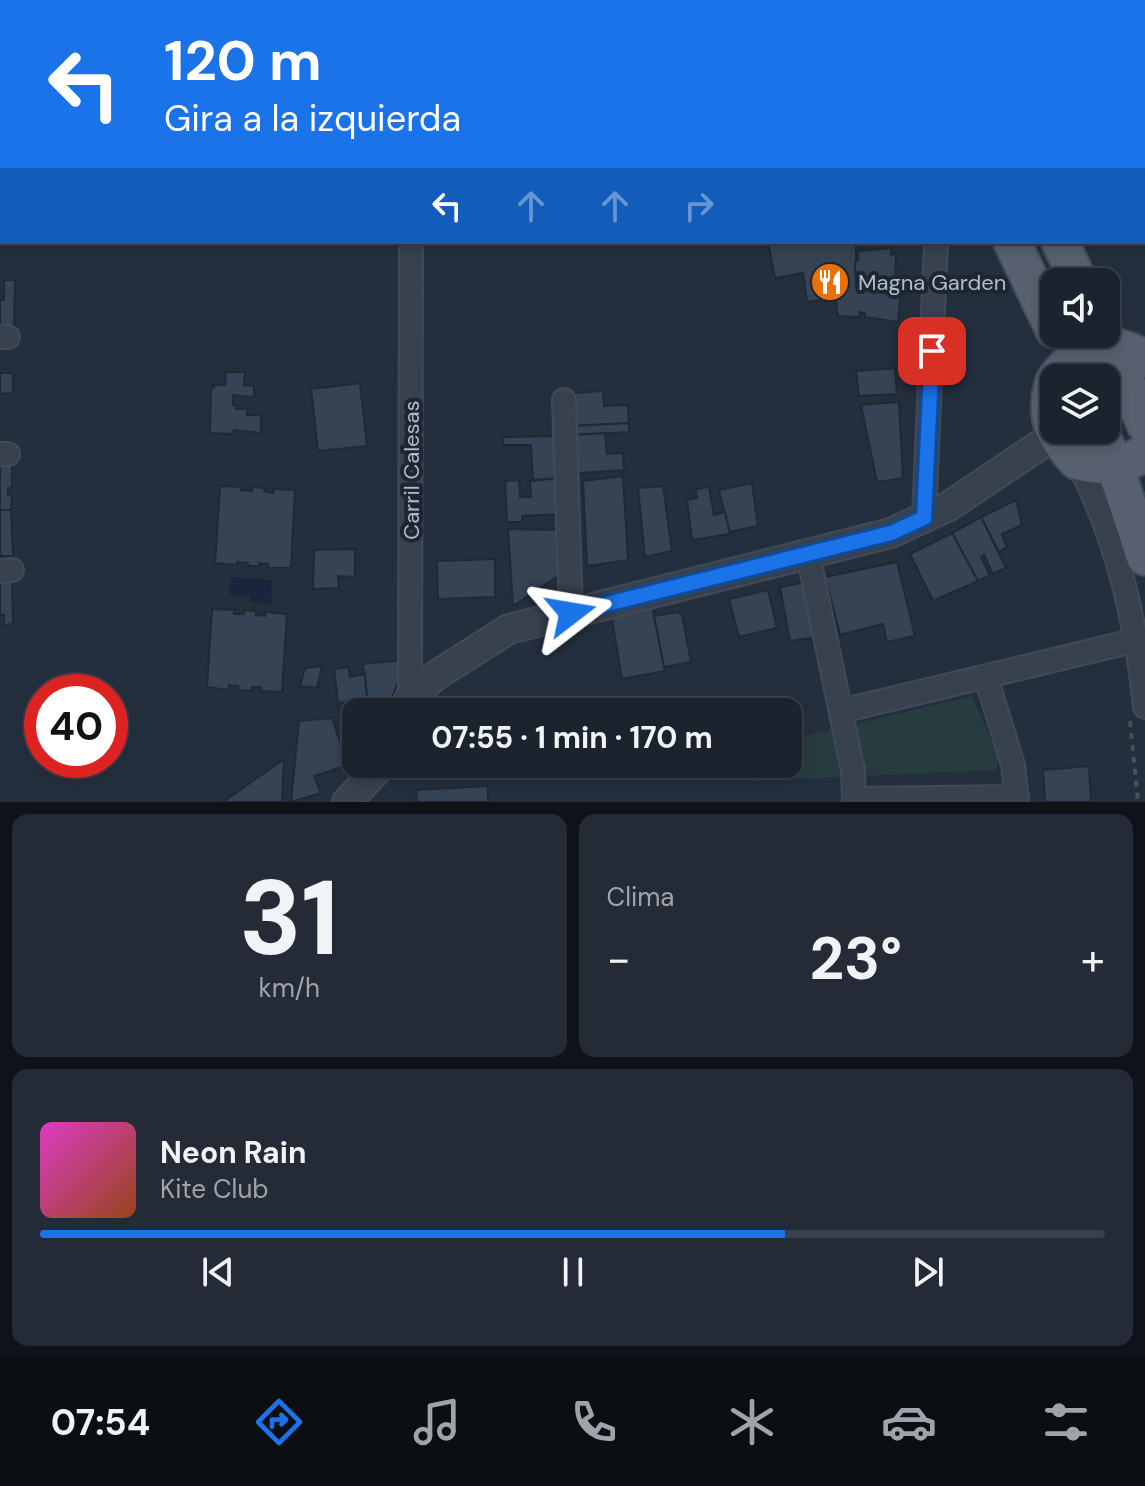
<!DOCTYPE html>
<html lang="es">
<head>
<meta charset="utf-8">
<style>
  body { margin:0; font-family:"DM Sans",sans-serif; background:#242b36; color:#f1f3f6; height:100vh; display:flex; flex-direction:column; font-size:30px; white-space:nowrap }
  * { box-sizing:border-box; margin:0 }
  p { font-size:26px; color:#a0a4aa }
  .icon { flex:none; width:44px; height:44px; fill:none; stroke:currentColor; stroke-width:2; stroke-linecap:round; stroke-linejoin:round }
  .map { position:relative; height:802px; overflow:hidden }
  .drawer { display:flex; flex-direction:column; gap:12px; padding:12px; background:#0f1319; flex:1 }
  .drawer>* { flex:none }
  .guide { position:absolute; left:0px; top:0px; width:1146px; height:244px; box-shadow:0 4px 12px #0003,0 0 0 2px #39404a; background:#1a73e8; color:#fff; overflow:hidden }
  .buttons { position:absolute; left:1040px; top:268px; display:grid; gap:16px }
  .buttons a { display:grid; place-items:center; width:80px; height:80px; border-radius:16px; background:#1b232e; box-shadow:0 4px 12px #0003,0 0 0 2px #39404a; font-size:40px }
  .speed { position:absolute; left:24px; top:674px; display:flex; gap:16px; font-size:40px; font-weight:700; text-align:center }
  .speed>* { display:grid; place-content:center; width:104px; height:104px; border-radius:50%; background:#1b232e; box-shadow:0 4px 12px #0003,0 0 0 2px #39404a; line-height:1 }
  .speed .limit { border:12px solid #d22; background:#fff; color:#111 }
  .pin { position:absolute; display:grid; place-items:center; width:68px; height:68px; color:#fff; margin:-34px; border-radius:16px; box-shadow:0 4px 12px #0006 }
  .me { position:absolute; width:88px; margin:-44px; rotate:76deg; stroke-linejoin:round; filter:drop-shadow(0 0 6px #0008) }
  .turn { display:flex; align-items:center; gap:28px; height:168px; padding:0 32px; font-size:36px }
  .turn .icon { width:104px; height:104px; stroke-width:2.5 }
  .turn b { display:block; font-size:56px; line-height:68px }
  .lanes { display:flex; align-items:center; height:76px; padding:0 32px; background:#0003; justify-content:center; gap:40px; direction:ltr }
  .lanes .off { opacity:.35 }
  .big { font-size:60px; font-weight:700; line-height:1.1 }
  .drawer .card { flex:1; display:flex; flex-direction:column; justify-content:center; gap:12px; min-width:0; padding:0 28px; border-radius:16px; background:#242b36 }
  .drawer .dial { align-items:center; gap:0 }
  .dial b { font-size:104px; line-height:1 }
  .song { display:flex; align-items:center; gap:24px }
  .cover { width:96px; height:96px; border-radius:12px; background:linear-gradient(135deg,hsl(310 70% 55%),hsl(20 70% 35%)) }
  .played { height:8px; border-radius:4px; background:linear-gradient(90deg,#1a73e8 70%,#39404a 70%) }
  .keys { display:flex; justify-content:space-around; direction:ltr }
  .heat { display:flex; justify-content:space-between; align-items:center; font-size:44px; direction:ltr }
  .drawer .tiles { flex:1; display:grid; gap:12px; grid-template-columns:1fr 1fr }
  .card:last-child { grid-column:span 2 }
  .trip { position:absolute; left:342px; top:698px; width:460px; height:80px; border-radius:16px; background:#1b232e; box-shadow:0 4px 12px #0003,0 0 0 2px #39404a; font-weight:700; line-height:80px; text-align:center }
  .dock { display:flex; height:128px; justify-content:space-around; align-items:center; background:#0b0e12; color:#a0a4aa }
  .dock .icon { width:56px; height:56px }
  .dock .current { color:#1a73e8 }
  .dock b { font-size:36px; color:#f1f3f6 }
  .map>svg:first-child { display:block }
  .green { fill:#263c3f }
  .water { fill:#17263c }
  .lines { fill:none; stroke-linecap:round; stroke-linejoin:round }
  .stream { stroke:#17263c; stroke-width:6 }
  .building { fill:#364354; stroke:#1f2835; stroke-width:2 }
  .minor-casing { stroke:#414a57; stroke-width:26 }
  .tertiary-casing { stroke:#414a57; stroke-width:32 }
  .secondary-casing { stroke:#414a57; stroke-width:36 }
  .primary-casing { stroke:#414a57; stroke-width:40 }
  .path { stroke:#3f5557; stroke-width:4; stroke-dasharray:6 6; stroke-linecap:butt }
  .minor { stroke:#38414e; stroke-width:22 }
  .tertiary { stroke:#38414e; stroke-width:28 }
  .secondary { stroke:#465061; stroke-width:32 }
  .primary { stroke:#56606e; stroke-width:36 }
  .route-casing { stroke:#114b97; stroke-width:20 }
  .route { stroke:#1a73e8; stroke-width:14 }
  .labels { text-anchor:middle; stroke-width:8; stroke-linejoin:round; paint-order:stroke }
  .poi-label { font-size:22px; fill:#b4bcc9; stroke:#1d2633; text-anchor:start }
  .street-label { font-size:22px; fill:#b4bcc9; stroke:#1d2633 }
</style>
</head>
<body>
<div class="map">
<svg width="1145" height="802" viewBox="0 0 1145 802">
  <rect width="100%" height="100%" fill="#242f3e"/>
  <path class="green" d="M972,696L997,754V770L751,781L748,764H788V740Z"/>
  <path class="water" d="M231,577L272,580L271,604L250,602V596L230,595Z"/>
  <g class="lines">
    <path class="stream" d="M0,46L2,45"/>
  </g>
  <g class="building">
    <path d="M768,242H856V287H881L882,291H901L898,322L865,317V313L860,312V317L838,316L835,298L807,302L803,273L775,278Z"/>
    <path d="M891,248V255L896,254L895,291H882L881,287H856L855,262L858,260V251Z"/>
    <path d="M4,280H15L14,327H0V300H4Z"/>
    <path d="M895,368L897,394L859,396L856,371Z"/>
    <path d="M226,372H245L244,385L254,386V397L233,395V405H236V409H247V415H261V433L234,430L233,434L210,433L211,387L214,388L213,385H225Z"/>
    <path d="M0,373H13V393L0,394Z"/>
    <path d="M360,383L367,446L318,451L311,389Z"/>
    <path d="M603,391L604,406L628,405L629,423L575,426L572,393Z"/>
    <path d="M899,402L903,478L877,482L861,405Z"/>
    <path d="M629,423V432L575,435V426Z"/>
    <path d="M605,433L607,454L623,453L624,470L578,473L575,435Z"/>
    <path d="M557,436L558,478L533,480L531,445H503V437Z"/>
    <path d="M0,462H12V487L8,488V495L12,496L11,510H0Z"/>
    <path d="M623,476L628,560L587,566L583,481Z"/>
    <path d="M561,478L564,514L522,516V522H507L505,481L519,480L520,497H531L530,481Z"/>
    <path d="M752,483L758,526L729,532L719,490Z"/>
    <path d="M220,486L242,487L241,490L252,491V487L265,488L264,491L273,493L274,489L295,490L291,568H268V564L259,563V566H247L248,563L237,562V565L215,563Z"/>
    <path d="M663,486L672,551L645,557L638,488Z"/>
    <path d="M709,487L714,515L725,512L730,534L692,540L687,500L697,498L696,489Z"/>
    <path d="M1016,500L1022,525L1002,534L1007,547L999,552L981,517Z"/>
    <path d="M0,510H11L13,556H0Z"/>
    <path d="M981,517L1006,568L993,574L984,555L981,557L990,575L978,581L952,533Z"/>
    <path d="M508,529L558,530V576L513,606Z"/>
    <path d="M952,533L978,581L933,601L910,554Z"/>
    <path d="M355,549V577L338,576L339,588L313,589L314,550Z"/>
    <path d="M495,559V597L438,599L437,561Z"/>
    <path d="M897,562L915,636L887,642L883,624L840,635L825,577Z"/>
    <path d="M12,579L13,624L4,625V615H0V583L2,580Z"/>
    <path d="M806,582L818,637L790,641L780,587Z"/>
    <path d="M768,590L777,628L739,637L729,599Z"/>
    <path d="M652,604L665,671L622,679L611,614Z"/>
    <path d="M212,609L234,610V614H244V610L256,611V615L265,616V612L287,614L282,692L261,691V687H252V691L239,690L238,686L229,685L228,690L207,687Z"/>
    <path d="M677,612L682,615L691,662L664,667L654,616Z"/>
    <path d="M402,660V671L392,698L367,699L363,664Z"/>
    <path d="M322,666L317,688L300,686L305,668Z"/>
    <path d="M348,667L350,677L365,674L367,699L338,703L334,669Z"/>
    <path d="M451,703V712H430L438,705Z"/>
    <path d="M332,718L348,765L314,776L321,793L291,802L299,721Z"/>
    <path d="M356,720V761L351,763L346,749L349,748L345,735L355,733L353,721Z"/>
    <path d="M284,759L282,802H223Z"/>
    <path d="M1089,766L1091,802H1045L1043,770Z"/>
    <path d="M488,786V802H417L416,790Z"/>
  </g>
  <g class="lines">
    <defs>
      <g id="minor">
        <path d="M410,2V0"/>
        <path d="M0,337H8"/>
        <path d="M564,400L571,613"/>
        <path d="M0,454H8"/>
        <path d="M1077,461C1117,538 1136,620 1145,707"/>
        <path d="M924,518L936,242"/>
        <path d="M808,554L853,771L854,802"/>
        <path d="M0,571L12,570"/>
        <path d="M986,677L1013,765L1017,802"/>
        <path d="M410,698L411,242"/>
        <path d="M841,711L1137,640"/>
        <path d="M854,799L1017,797"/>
      </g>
      <g id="tertiary">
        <path d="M404,712L410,698L435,676L509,629L891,533L949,506L1055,435"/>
        <path d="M347,802L376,771L380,764"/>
      </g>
      <g id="secondary">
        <path d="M748,2L751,0"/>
        <path d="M0,169H2"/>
        <path d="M0,199L2,198"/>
      </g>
      <g id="primary">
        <path d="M816,0L817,2"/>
        <path d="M896,0L897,2"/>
        <path d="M964,2L966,0"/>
        <path d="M1012,242L1054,330"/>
        <path d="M1060,242L1079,282"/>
        <path d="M1104,334L1145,424"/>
        <path d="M1056,378C1080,346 1110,337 1145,359"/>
        <path d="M1054,381C1043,417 1053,435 1077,461C1102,467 1124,468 1145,452"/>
        <path d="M1099,430L1115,466L1145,557"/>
      </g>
    </defs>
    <use href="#minor" class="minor-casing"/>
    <use href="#tertiary" class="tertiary-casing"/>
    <use href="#secondary" class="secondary-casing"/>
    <use href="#primary" class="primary-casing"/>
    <g class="path">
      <path d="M701,2L707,0"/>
      <path d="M1130,721L1138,802"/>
    </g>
    <use href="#minor" class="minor"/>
    <use href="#tertiary" class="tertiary"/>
    <use href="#secondary" class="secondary"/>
    <use href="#primary" class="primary"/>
  </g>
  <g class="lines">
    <defs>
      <path id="route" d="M571,613L891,533L924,518L932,351"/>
    </defs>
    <use href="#route" class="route-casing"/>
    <use href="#route" class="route"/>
  </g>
  <defs>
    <symbol id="restaurant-disc" viewBox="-11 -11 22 22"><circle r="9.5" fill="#e8710a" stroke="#1d2633"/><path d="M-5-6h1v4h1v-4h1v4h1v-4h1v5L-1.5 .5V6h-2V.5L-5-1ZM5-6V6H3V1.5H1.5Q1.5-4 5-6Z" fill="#fff"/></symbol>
  </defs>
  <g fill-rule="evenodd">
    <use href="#restaurant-disc" x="808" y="260" width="44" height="44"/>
  </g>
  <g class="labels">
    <g class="poi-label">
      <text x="858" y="290">Magna Garden</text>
    </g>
    <g class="street-label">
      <text transform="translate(411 470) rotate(-90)" y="8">Carril Calesas</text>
    </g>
  </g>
</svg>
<div class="buttons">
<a><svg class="icon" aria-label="sound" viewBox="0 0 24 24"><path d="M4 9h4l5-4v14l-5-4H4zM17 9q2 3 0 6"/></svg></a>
<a><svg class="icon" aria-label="layers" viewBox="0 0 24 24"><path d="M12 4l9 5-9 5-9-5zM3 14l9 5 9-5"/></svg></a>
</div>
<div class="speed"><div class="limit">40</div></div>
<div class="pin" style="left:932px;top:351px;background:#d93025"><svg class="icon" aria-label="arrive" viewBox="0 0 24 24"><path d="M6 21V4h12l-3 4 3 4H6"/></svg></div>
<svg class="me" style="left:571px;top:613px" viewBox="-20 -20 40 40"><path d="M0-17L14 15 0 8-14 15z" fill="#1a73e8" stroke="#fff" stroke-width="4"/></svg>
<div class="trip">07:55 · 1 min · 170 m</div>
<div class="guide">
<div class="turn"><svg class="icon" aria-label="left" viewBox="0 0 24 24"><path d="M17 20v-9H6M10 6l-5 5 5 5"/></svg><div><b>120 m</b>Gira a la izquierda</div></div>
<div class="lanes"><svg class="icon" aria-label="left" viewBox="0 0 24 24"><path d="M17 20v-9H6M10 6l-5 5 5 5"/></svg><svg class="icon off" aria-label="ahead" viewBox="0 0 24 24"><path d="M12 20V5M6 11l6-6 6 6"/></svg><svg class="icon off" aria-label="ahead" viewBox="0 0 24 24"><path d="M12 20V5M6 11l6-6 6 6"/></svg><svg class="icon off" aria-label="right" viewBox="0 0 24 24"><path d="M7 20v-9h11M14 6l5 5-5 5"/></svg></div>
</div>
</div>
<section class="drawer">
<div class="tiles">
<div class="card dial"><b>31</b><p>km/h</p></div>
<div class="card"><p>Clima</p>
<div class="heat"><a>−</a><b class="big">23°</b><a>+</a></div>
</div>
<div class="card">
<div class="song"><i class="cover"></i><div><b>Neon Rain</b><p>Kite Club</p></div></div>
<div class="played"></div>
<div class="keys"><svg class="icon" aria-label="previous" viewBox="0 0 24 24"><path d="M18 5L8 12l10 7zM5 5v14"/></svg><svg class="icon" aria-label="pause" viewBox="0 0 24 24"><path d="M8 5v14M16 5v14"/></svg><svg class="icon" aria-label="next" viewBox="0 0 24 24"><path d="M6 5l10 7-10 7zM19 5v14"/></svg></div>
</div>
</div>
</section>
<nav class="dock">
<b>07:54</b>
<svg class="icon current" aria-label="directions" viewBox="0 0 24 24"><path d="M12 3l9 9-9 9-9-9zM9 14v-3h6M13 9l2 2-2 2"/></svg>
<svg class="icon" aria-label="music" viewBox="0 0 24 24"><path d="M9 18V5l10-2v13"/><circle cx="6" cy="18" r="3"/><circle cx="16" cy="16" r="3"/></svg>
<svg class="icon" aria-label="phone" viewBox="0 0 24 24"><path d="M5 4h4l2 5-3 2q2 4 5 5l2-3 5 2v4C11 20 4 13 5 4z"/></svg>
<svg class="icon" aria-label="climate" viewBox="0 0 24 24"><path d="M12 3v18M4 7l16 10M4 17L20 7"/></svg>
<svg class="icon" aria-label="car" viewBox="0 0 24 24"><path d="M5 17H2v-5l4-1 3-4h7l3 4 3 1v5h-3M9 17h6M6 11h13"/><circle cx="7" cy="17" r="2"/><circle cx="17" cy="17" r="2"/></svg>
<svg class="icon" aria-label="filters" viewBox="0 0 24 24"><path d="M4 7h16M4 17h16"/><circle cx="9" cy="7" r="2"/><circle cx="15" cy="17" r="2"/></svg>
</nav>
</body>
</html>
